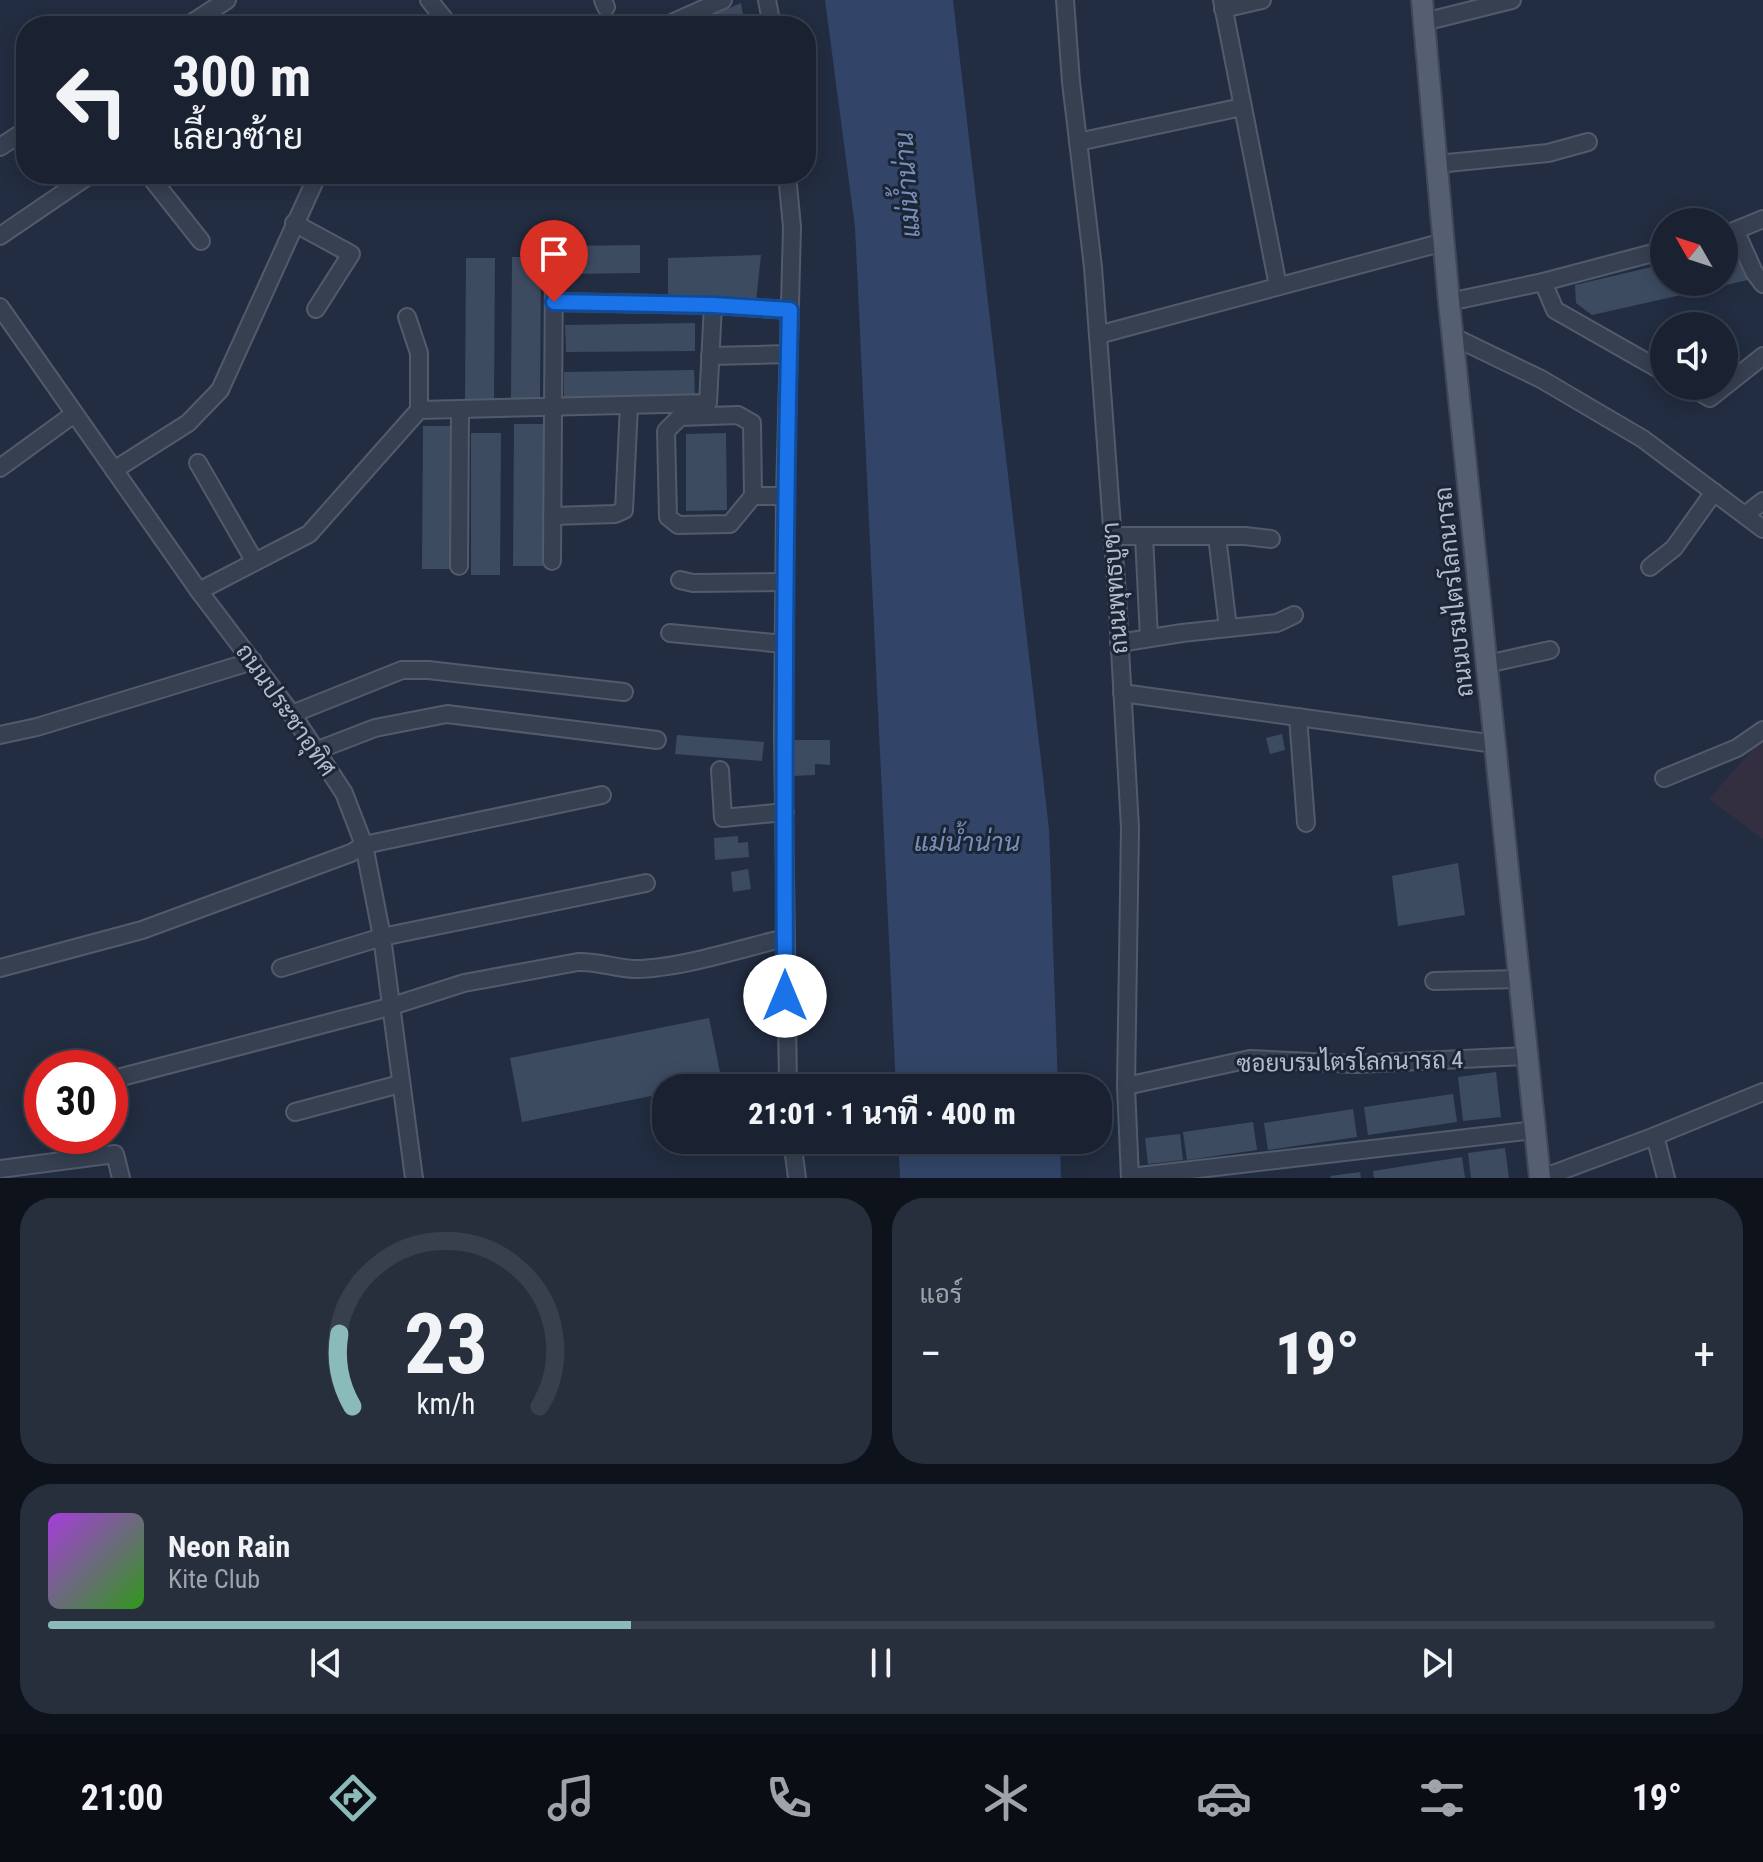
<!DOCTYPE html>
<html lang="th">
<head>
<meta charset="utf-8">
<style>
  body { margin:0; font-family:"Roboto Condensed",Sarabun,sans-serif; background:#272f3d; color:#f1f3f6; height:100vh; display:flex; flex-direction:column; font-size:30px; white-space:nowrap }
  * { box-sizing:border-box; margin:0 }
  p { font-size:26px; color:#9fa4ab }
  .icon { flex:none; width:44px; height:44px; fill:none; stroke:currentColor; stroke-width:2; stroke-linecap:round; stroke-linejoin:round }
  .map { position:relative; height:1178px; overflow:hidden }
  .drawer { display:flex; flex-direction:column; gap:20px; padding:20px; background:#0e131b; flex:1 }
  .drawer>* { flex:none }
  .banner { position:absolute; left:16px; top:16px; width:800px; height:168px; border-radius:32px; box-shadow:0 4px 20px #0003,0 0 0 2px #383f4d; background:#1a2231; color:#f1f3f6; overflow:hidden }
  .needle { width:52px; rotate:309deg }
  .controls { position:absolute; left:1650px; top:208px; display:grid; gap:16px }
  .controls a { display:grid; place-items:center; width:88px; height:88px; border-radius:50%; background:#1a2231; box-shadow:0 4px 20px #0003,0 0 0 2px #383f4d; font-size:40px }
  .speed { position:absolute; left:24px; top:1050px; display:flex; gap:16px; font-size:40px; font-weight:700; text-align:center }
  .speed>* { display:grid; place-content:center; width:104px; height:104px; border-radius:50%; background:#1a2231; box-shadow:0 4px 20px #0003,0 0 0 2px #383f4d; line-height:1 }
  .speed .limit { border:12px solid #d22; background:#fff; color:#111 }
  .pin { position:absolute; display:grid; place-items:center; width:68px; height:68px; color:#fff; margin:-82px -34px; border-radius:50% 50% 50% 0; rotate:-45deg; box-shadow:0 0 8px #0007 }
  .pin .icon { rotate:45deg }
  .me { position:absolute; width:88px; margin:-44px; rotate:0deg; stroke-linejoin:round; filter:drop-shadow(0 0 6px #0008) }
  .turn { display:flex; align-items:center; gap:28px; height:168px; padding:0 24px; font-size:36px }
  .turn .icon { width:104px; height:104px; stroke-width:2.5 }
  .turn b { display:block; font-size:56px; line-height:68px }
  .big { font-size:60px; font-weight:800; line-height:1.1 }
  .drawer .tile { flex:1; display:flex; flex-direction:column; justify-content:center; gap:12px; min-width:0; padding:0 28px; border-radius:32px; background:#272f3d }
  .drawer .dial { align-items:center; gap:0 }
  .dial svg { height:208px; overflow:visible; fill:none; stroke:#383f4d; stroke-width:7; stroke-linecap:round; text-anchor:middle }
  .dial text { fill:#f1f3f6; stroke:none }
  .song { display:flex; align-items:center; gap:24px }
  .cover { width:96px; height:96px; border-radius:12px; background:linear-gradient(135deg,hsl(280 70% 55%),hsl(110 70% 35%)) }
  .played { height:8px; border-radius:4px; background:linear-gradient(90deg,#8bbbb9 35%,#383f4d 35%) }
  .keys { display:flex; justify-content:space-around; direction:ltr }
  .heat { display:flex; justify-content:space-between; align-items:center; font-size:44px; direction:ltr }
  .drawer .tiles { flex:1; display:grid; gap:20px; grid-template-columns:1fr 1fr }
  .tile:last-child { grid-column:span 2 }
  .trip { position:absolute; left:652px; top:1074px; width:460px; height:80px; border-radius:32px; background:#1a2231; box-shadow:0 4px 20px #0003,0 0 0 2px #383f4d; font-weight:800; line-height:80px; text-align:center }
  .menu { display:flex; height:128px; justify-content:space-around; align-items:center; background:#0a0e14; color:#9fa4ab }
  .menu .icon { width:56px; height:56px }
  .menu .on { color:#8bbbb9 }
  .menu b { font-size:36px; color:#f1f3f6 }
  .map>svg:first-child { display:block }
  .medical { fill:#332f41 }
  .water { fill:#324568 }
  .building { fill:#3d4b61 }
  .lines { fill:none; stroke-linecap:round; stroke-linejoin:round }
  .minor-casing { stroke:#515b6c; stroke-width:20 }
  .major-casing { stroke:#40495a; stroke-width:24 }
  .minor { stroke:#364051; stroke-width:16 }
  .major { stroke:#545f71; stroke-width:20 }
  .route-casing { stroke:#114b97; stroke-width:20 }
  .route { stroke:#1a73e8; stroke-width:14 }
  .labels { text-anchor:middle; stroke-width:6; stroke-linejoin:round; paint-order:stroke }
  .street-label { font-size:24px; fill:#b3bbcc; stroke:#1b2536 }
  .water-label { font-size:26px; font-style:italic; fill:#778eb6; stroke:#1b2536 }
</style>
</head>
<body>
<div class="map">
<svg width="1763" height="1178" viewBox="0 0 1763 1178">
  <rect width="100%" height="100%" fill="#222d41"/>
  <path class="medical" d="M1763,737V839L1709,799Z"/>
  <g class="water">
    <path d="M825,0H953L1049,829L1058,1088H896L855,227Z"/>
    <path d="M898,1140H1060L1061,1178H900Z"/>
  </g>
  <g class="building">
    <path d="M741,3L745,26H687Z"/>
    <path d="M640,245V273L567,274V246Z"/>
    <path d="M1740,245L1748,280L1592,315L1576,303L1575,285L1664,264V282H1724V249Z"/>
    <path d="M761,255L756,301L668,297V258Z"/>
    <path d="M512,257H541L540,399H511Z"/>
    <path d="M466,258H495L494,400L465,399Z"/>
    <path d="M695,323V351L566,352L565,325Z"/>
    <path d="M694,370L695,397L564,399V372Z"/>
    <path d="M514,424H544L543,566H513Z"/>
    <path d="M423,426H452L451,569H422Z"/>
    <path d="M471,433H501L500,575H471Z"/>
    <path d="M726,433L727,510L686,511V434Z"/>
    <path d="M1282,734L1285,750L1270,754L1266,738Z"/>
    <path d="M677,735L764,742L762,761L675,754Z"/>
    <path d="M792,740H830V765L815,764V775L792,776Z"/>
    <path d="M738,836V843L748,842L749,857L715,860L714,838Z"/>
    <path d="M1458,863L1465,915L1398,926L1392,876Z"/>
    <path d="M748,869L751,889L733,892L731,872Z"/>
    <path d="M709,1018L722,1082L693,1088H666V1093L522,1122L510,1058Z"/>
    <path d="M1496,1072L1501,1117L1463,1121L1458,1077Z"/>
    <path d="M1453,1094L1457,1122L1368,1135L1364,1107Z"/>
    <path d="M1353,1109L1357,1137L1268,1150L1264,1123Z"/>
    <path d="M1253,1122L1257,1150L1187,1160L1183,1132Z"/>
    <path d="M1180,1134L1183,1160L1148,1164L1145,1138Z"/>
    <path d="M1505,1148L1509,1178H1471L1468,1153Z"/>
    <path d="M1462,1157L1465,1178H1374L1373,1171Z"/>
    <path d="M1360,1172L1361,1178H1331L1330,1176Z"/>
  </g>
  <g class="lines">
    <defs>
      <g id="minor">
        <path d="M429,0L450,26"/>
        <path d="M603,0L606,7"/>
        <path d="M767,0L772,26"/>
        <path d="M1065,0L1071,82L1093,267L1117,595L1130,828L1126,1086L1130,1178"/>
        <path d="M1222,0L1278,286"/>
        <path d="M1223,9L1262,0"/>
        <path d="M1424,22L1512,0"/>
        <path d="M187,26L227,0"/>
        <path d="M665,26L723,0"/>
        <path d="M1078,142L1242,107"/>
        <path d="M0,147L26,130"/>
        <path d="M1437,164L1548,153L1588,142"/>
        <path d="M148,174L201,241"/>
        <path d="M787,174L792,227L785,496L783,735L788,1088"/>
        <path d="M294,223L351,254L316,309"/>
        <path d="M1736,232L1754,272L1763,284"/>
        <path d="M1724,235L1763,219"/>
        <path d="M0,236L91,174"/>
        <path d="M1543,282L1555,310L1664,372"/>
        <path d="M554,302L713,305L790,310"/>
        <path d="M1449,302L1543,282L1664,250"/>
        <path d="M0,307L199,591L292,714L344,793L364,845L382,937L414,1178"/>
        <path d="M1098,335L1444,242"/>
        <path d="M1454,337L1541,379L1643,439L1763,529"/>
        <path d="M710,356L789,354"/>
        <path d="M1689,386L1710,398L1763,356"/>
        <path d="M419,410L708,403L713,305"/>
        <path d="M198,463L255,562"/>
        <path d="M0,468L74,414"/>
        <path d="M114,470L188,423L220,390L318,174"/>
        <path d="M753,496L730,524L678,525L668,517L666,431L680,417L738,415L752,423L753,496H785"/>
        <path d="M1745,515L1763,501"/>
        <path d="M552,516L615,514L624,510L629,405"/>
        <path d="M1112,536H1245L1271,539"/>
        <path d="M1144,536L1149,638"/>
        <path d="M1217,536L1228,628"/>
        <path d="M552,561L554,268"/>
        <path d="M459,566L460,409"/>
        <path d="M1650,567L1674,548L1714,492"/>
        <path d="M680,580L693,583L785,582"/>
        <path d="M199,591L309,534L419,410V353L407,317"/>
        <path d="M670,633L784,644"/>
        <path d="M1119,643L1182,633L1277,623L1294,615"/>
        <path d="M1487,664L1550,650"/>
        <path d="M1122,693L1495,744"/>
        <path d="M292,714L402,670H428L624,692"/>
        <path d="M1298,717L1306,823"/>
        <path d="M0,735L37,727L253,661"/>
        <path d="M318,750L375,728L447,714L657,740"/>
        <path d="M720,770L723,818L785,812"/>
        <path d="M1664,778L1737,748L1763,730"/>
        <path d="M0,968L142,930L351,853L364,845L602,795"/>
        <path d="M281,968L382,937L646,883"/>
        <path d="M1434,981L1519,979"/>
        <path d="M110,1080L389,1007L464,983L578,962C597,961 614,968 633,969C675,970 743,948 785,938"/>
        <path d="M1126,1086L1250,1059L1356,1064L1527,1056"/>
        <path d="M40,1099L42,1098"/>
        <path d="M295,1112L400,1084"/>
        <path d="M1655,1136L1666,1178"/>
        <path d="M792,1140L797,1178"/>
        <path d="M0,1169L115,1154L121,1178"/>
        <path d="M1130,1177L1535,1130"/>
        <path d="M1542,1178L1655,1136L1763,1092"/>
      </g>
      <path id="major" d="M1422,0L1449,302L1540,1178"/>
    </defs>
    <use href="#minor" class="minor-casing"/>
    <use href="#major" class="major-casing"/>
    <use href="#minor" class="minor"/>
    <use href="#major" class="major"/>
  </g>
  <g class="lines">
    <defs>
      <path id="route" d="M554,302L713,305L790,310C784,539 784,767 785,996"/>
    </defs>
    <use href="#route" class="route-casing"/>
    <use href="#route" class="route"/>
  </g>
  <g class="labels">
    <g class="street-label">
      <text transform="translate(1115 588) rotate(-94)" y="8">ถนนพุทธบูชา</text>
      <text transform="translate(1454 592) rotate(-96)" y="8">ถนนบรมไตรโลกนารถ</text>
      <text transform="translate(286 710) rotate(55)" y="8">ถนนประชาอุทิศ</text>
      <text transform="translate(1350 1062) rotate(-1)" y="8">ซอยบรมไตรโลกนารถ 4</text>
    </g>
    <g class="water-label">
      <text transform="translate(907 185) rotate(-94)" y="9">แม่น้ำน่าน</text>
      <text x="967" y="851">แม่น้ำน่าน</text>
    </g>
  </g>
</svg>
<div class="controls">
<a><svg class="needle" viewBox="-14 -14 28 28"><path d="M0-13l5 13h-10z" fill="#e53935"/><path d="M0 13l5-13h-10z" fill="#9fa4ab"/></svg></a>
<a><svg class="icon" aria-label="sound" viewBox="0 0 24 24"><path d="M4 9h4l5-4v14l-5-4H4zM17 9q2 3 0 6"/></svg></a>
</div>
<div class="speed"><div class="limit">30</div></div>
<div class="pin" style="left:554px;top:302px;background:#d93025"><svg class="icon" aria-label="arrive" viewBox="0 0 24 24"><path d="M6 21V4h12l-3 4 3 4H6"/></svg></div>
<svg class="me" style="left:785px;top:996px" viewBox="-20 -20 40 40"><circle r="19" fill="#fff"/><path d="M0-13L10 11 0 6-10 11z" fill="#1a73e8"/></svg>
<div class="trip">21:01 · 1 นาที · 400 m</div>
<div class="banner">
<div class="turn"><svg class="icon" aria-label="left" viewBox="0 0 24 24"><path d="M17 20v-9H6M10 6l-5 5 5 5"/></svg><div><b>300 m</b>เลี้ยวซ้าย</div></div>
</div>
</div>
<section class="drawer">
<div class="tiles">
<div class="tile dial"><svg viewBox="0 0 100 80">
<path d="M14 69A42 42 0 1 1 86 69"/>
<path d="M14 69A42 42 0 0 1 9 41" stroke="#8bbbb9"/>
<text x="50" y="56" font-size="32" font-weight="700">23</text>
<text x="50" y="72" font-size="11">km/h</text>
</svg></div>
<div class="tile"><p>แอร์</p>
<div class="heat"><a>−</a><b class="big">19°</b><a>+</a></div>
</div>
<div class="tile">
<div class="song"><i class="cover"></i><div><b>Neon Rain</b><p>Kite Club</p></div></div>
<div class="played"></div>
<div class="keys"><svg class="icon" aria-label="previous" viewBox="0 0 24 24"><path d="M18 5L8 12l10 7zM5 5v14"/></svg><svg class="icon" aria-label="pause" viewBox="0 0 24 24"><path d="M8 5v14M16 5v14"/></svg><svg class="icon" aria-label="next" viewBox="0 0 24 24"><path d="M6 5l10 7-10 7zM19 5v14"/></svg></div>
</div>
</div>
</section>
<nav class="menu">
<b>21:00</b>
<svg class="icon on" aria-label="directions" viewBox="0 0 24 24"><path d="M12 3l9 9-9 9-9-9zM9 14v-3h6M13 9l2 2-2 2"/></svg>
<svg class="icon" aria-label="music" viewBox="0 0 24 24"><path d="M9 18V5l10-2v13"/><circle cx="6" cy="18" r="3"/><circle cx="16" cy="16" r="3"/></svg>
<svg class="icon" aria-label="phone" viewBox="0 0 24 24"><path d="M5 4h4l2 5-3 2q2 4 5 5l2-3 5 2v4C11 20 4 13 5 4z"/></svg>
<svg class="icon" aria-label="climate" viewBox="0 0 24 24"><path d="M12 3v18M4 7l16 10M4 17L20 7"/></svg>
<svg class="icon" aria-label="car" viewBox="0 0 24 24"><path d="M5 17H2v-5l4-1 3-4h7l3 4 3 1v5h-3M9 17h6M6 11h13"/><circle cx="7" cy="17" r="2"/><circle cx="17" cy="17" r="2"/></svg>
<svg class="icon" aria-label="filters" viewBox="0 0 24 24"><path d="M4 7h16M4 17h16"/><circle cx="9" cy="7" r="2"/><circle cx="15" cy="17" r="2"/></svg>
<b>19°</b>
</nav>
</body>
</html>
